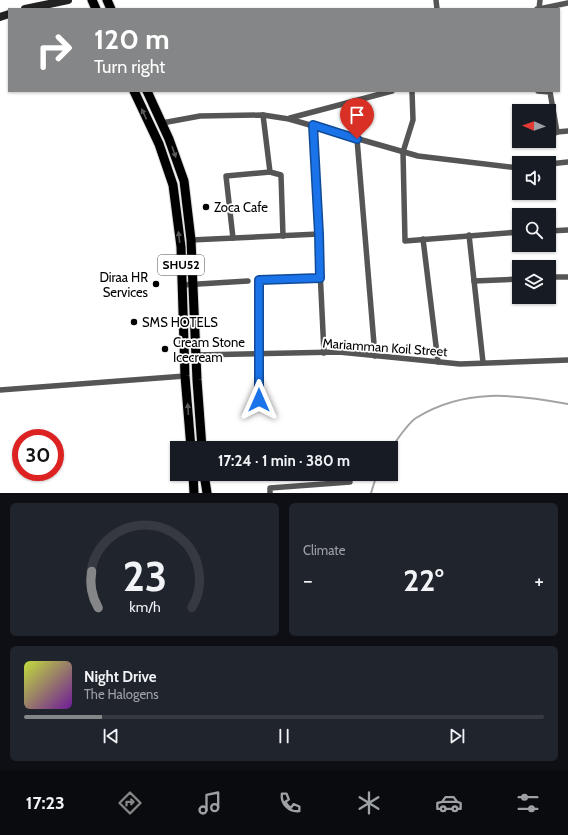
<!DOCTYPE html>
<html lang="en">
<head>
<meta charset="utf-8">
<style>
  body { margin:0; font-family:Cabin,sans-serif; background:#20242c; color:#f1f3f6; height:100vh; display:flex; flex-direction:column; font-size:15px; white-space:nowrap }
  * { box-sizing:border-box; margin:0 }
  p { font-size:13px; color:#9ea1a6 }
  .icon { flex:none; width:22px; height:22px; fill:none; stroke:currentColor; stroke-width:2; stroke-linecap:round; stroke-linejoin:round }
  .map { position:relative; height:493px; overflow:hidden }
  .panel { display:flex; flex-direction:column; gap:10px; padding:10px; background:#0d0f14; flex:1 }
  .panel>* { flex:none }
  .top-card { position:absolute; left:8px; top:8px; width:552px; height:84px; border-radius:0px; box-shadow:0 1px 3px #0004; background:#858687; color:#fff; overflow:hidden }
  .needle { width:26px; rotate:272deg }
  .controls { position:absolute; left:512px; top:104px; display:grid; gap:8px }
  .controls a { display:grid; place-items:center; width:44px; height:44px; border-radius:0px; background:#171b24; box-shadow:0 1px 3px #0004; font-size:20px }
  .speed { position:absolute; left:12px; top:429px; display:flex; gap:8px; font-size:20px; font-weight:700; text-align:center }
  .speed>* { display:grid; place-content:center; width:52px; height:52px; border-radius:50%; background:#171b24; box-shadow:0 1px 3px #0004; line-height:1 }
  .speed .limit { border:6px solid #d22; background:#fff; color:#111 }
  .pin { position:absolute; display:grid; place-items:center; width:34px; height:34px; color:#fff; margin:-41px -17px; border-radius:50% 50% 50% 0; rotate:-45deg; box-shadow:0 0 4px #0007 }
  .pin .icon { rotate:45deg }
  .me { position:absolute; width:44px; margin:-22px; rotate:0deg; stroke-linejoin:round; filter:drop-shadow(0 0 3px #0008) }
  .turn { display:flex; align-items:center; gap:14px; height:84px; padding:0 20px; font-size:18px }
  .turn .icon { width:52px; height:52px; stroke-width:2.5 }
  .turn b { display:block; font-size:28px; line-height:34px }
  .big { font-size:30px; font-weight:800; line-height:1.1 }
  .panel .card { flex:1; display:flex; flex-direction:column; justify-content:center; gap:6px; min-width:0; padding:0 14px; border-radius:6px; background:#20242c }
  .panel .dial { align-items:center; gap:0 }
  .dial svg { height:104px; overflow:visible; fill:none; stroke:#363941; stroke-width:7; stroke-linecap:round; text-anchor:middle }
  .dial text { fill:#f1f3f6; stroke:none }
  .song { display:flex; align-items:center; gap:12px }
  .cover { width:48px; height:48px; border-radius:6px; background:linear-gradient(135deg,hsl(70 70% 55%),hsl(280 70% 35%)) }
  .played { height:4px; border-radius:2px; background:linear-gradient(90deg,#858687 15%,#363941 15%) }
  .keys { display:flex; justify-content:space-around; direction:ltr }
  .heat { display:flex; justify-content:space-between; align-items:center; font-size:22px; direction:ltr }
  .panel .tiles { flex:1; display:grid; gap:10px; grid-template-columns:1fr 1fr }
  .card:last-child { grid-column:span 2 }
  .trip { position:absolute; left:170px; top:441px; width:228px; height:40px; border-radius:0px; background:#171b24; box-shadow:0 1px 3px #0004; font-weight:800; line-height:40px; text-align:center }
  .tabs { display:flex; height:64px; justify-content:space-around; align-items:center; background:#090b0e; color:#9ea1a6 }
  .tabs .icon { width:28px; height:28px }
  .tabs .selected { color:#858687 }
  .tabs b { font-size:18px; color:#f1f3f6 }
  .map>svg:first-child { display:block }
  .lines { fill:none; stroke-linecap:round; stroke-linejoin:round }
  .stream { stroke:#a3a3a3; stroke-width:2 }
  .primary-casing { stroke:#dbdbdb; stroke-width:11 }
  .street { stroke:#555; stroke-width:5.5 }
  .secondary { stroke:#222; stroke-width:8 }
  .primary { stroke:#000; stroke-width:9 }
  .oneway { fill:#595959 }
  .route-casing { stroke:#114b97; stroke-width:10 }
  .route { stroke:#1a73e8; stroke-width:7 }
  .poi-dot { fill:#000; stroke:#fff; stroke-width:1.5 }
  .labels { text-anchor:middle; stroke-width:3.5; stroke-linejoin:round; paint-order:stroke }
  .shield { fill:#fff; stroke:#4c4c4c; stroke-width:1 }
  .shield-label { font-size:12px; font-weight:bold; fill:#000 }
  .poi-label { font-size:13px; fill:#000; stroke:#fff; text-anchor:start }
  .street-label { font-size:13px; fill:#000; stroke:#fff }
</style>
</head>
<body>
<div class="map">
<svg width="568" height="493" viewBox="0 0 568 493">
  <rect width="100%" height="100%" fill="#fff"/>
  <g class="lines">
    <g class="stream">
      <path d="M391,448C398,439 407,424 416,418C464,388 515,394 568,404"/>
      <path d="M371,493L377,474"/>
    </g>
    <defs>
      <g id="primary">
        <path d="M92,0L96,9"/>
        <path d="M107,0L111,9"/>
        <path d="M134,91L159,144L173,185L181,247L185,376L191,448"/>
        <path d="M147,91L169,139L184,181L191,240L197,380L202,448"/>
        <path d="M193,474L194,493"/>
        <path d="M204,474L207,493"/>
      </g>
    </defs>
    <use href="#primary" class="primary-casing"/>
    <g class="street">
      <path d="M436,0L437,9"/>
      <path d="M537,9H539L540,0"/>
      <path d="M539,9L568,3"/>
      <path d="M412,91L413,120L403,152L405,241L519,232"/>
      <path d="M538,91L550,92L557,132"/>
      <path d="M263,115L270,172L281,175L283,236"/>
      <path d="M290,118L392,91"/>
      <path d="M162,123L200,116L263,115L289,119L418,156L519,168"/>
      <path d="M313,125L324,353"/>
      <path d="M549,136L557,132L568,131"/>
      <path d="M357,139L375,356"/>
      <path d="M521,143L530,141"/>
      <path d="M549,164L568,162"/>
      <path d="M549,231L568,230"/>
      <path d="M469,235L483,362"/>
      <path d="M233,238L226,176L270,172"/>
      <path d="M423,239L438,362"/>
      <path d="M191,240L319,234"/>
      <path d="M549,277H567"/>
      <path d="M474,281L519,279"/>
      <path d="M182,285L248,281"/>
      <path d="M196,355L339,352L460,364L568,360"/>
      <path d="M0,390L185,376"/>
      <path d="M259,400V281L319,278"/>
      <path d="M270,493V488L350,482"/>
    </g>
    <g class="secondary">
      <path d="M25,9L68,0"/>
      <path d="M0,17L9,14"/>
    </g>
    <use href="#primary" class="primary"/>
  </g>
  <defs><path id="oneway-solid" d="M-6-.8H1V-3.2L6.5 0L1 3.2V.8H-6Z"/></defs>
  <g class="oneway">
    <use href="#oneway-solid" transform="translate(144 114) rotate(-115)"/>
    <use href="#oneway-solid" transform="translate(174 152) rotate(71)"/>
    <use href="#oneway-solid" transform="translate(179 237) rotate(-97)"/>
    <use href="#oneway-solid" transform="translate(188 409) rotate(-94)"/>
  </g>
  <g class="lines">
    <defs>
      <path id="route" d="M259,400V280L320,278L319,234L313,125L357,139"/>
    </defs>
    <use href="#route" class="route-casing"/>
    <use href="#route" class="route"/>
  </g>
  <g class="poi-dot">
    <circle cx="206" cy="207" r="4"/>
    <circle cx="156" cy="284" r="4"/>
    <circle cx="134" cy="322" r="4"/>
    <circle cx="165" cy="349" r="4"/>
  </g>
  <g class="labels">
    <rect class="shield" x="158" y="255" width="46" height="20" rx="3"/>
    <g class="shield-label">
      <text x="181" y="269">SHU52</text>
    </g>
    <g class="poi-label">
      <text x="214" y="212">Zoca Cafe</text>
      <text x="148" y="282" text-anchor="end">Diraa HR<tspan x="148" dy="15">Services</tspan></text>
      <text x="142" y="327">SMS HOTELS</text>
      <text x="173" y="347">Cream Stone<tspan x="173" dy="15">Icecream</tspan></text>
    </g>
    <g class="street-label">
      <text transform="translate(385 347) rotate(4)" y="5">Mariamman Koil Street</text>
    </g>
  </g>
</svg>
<div class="controls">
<a><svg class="needle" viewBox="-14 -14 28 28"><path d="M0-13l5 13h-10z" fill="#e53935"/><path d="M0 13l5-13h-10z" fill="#9ea1a6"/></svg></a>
<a><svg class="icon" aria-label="sound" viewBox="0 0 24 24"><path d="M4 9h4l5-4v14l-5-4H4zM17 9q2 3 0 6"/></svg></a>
<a><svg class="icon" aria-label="search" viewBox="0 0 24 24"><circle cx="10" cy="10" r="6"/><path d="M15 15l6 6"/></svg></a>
<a><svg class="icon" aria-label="layers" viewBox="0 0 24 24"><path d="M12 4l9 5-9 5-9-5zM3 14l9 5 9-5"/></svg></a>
</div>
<div class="speed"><div class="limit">30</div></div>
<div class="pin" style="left:357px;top:139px;background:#d93025"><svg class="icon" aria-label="arrive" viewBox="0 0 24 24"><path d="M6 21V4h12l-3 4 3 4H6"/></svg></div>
<svg class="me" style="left:259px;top:400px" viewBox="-20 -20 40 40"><path d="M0-17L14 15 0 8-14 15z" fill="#1a73e8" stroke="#fff" stroke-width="4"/></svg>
<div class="trip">17:24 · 1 min · 380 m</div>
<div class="top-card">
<div class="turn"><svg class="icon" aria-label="right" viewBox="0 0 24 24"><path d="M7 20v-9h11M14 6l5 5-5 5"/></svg><div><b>120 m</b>Turn right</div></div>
</div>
</div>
<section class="panel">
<div class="tiles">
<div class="card dial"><svg viewBox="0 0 100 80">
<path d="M14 69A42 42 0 1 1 86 69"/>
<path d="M14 69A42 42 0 0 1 9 41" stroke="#858687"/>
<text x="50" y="56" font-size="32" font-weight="700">23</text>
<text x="50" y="72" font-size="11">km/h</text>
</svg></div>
<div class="card"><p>Climate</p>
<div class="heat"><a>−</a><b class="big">22°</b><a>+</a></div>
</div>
<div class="card">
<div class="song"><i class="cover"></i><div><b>Night Drive</b><p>The Halogens</p></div></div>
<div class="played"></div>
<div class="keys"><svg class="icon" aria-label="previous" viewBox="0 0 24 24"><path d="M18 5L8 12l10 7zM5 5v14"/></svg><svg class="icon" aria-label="pause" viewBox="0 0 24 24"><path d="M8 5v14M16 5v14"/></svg><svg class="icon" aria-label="next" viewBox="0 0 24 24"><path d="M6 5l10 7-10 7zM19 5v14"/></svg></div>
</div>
</div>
</section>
<nav class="tabs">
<b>17:23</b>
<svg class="icon selected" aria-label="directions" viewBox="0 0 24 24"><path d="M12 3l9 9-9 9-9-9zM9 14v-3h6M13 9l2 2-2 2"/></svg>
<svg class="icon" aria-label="music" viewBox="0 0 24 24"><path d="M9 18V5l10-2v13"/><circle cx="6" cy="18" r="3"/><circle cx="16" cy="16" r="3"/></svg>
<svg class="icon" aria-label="phone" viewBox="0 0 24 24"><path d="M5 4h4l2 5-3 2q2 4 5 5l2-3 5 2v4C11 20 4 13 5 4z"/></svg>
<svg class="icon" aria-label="climate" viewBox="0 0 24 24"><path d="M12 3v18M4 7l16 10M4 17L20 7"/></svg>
<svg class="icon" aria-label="car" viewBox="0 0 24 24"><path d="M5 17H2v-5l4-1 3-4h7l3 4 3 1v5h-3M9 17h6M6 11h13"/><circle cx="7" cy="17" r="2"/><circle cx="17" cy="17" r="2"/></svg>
<svg class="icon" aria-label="filters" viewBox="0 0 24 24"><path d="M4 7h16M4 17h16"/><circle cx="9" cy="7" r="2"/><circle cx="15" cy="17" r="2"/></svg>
</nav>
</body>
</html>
